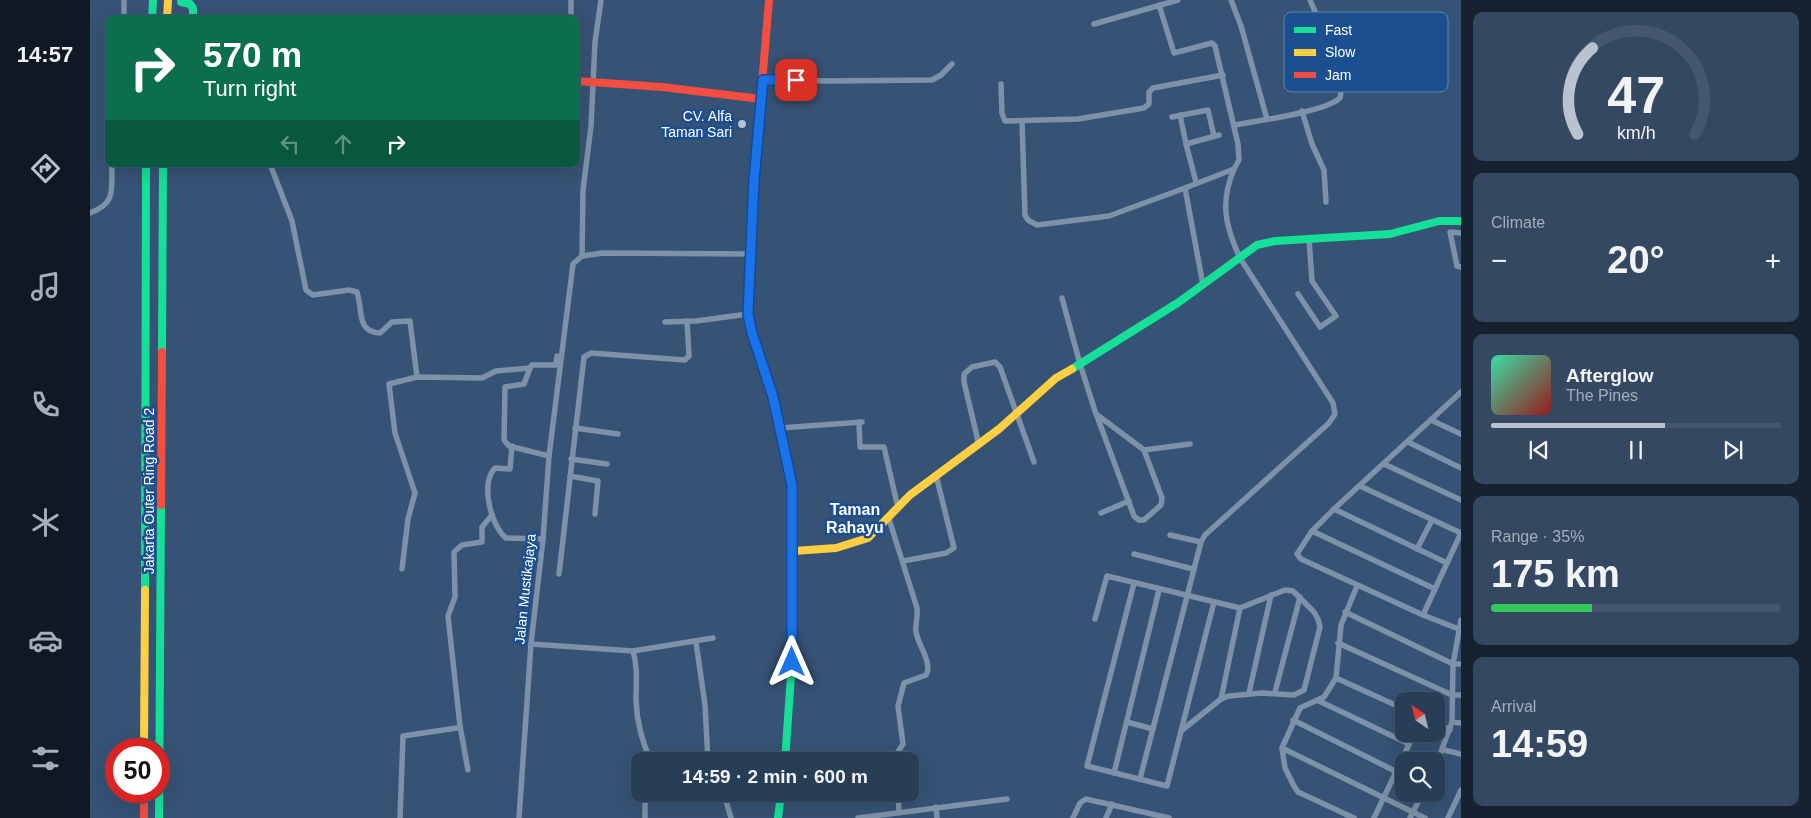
<!DOCTYPE html>
<html lang="en">
<head>
<meta charset="utf-8">
<style>
  body { margin:0; font-family:Arial,sans-serif; background:#344961; color:#f1f3f6; height:100vh; display:flex; flex-direction:column; font-size:19px; white-space:nowrap }
  * { box-sizing:border-box; margin:0 }
  p { font-size:16px; color:#a5aeba }
  .icon { flex:none; width:28px; height:28px; fill:none; stroke:currentColor; stroke-width:2; stroke-linecap:round; stroke-linejoin:round }
  .map { position:relative; flex:1; overflow:hidden }
  .details { display:flex; flex-direction:column; gap:12px; padding:12px; background:#162230; width:350px }
  .details>* { flex:none }
  .banner { position:absolute; left:15px; top:15px; width:475px; height:152px; border-radius:10px; box-shadow:0 5px 20px #0002,0 0 0 1px #44576d; background:#0b6e4f; color:#fff; overflow:hidden }
  .needle { width:32px; rotate:325deg }
  .fabs { position:absolute; left:1305px; top:692px; display:grid; gap:10px }
  .fabs a { display:grid; place-items:center; width:50px; height:50px; border-radius:10px; background:#283e57; box-shadow:0 5px 20px #0002,0 0 0 1px #44576d; font-size:25px }
  .speed { position:absolute; left:15px; top:738px; display:flex; gap:10px; font-size:25px; font-weight:700; text-align:center }
  .speed>* { display:grid; place-content:center; width:65px; height:65px; border-radius:50%; background:#283e57; box-shadow:0 5px 20px #0002,0 0 0 1px #44576d; line-height:1 }
  .speed .limit { border:8px solid #d22; background:#fff; color:#111 }
  .pin { position:absolute; display:grid; place-items:center; width:42px; height:42px; color:#fff; margin:-21px; border-radius:10px; box-shadow:0 2px 8px #0006 }
  .me { position:absolute; width:55px; margin:-28px; rotate:0deg; stroke-linejoin:round; filter:drop-shadow(0 0 4px #0008) }
  .turn { display:flex; align-items:center; gap:18px; height:105px; padding:0 15px; font-size:22px }
  .turn .icon { width:65px; height:65px; stroke-width:2.5 }
  .turn b { display:block; font-size:35px; line-height:42px }
  .lanes { display:flex; align-items:center; height:48px; padding:0 15px; background:#0003; justify-content:center; gap:25px; direction:ltr }
  .lanes .off { opacity:.35 }
  .big { font-size:38px; font-weight:700; line-height:1.1 }
  .details .tile { flex:1; display:flex; flex-direction:column; justify-content:center; gap:8px; min-width:0; padding:0 18px; border-radius:10px; background:#344961 }
  .details .dial { align-items:center; gap:0 }
  .dial svg { height:130px; overflow:visible; fill:none; stroke:#44576d; stroke-width:7; stroke-linecap:round; text-anchor:middle }
  .dial text { fill:#f1f3f6; stroke:none }
  .song { display:flex; align-items:center; gap:15px }
  .cover { width:60px; height:60px; border-radius:8px; background:linear-gradient(135deg,hsl(160 70% 55%),hsl(0 70% 35%)) }
  .played { height:5px; border-radius:2px; background:linear-gradient(90deg,#b9c2ce 60%,#44576d 60%) }
  .keys { display:flex; justify-content:space-around; direction:ltr }
  .heat { display:flex; justify-content:space-between; align-items:center; font-size:28px; direction:ltr }
  .charge { height:8px; border-radius:4px; background:linear-gradient(90deg,#34c759 35%,#44576d 0) }
  .trip { position:absolute; left:541px; top:752px; width:288px; height:50px; border-radius:10px; background:#283e57; box-shadow:0 5px 20px #0002,0 0 0 1px #44576d; font-weight:700; line-height:50px; text-align:center }
  main { display:flex; flex:1; min-height:0 }
  .tab-bar { display:flex; flex-direction:column; width:90px; justify-content:space-around; align-items:center; background:#101923; color:#a5aeba }
  .tab-bar .icon { width:35px; height:35px }
  .tab-bar .selected { color:#b9c2ce }
  .tab-bar b { font-size:22px; color:#f1f3f6 }
  .map>svg:first-child { display:block }
  .lines { fill:none; stroke-linecap:round; stroke-linejoin:round }
  .street { stroke:#7d92a8; stroke-width:5.5 }
  .fast { stroke:#16e098; stroke-width:8 }
  .slow { stroke:#ffcf43; stroke-width:8 }
  .jam { stroke:#f24e42; stroke-width:8 }
  .route-casing { stroke:#114b97; stroke-width:12 }
  .route { stroke:#1a73e8; stroke-width:9 }
  .poi-dot { fill:#b9c2ce; stroke:#1b4f8f; stroke-width:2 }
  .labels { text-anchor:middle; stroke-width:5; stroke-linejoin:round; paint-order:stroke }
  .poi-label { font-size:14px; fill:#fff; stroke:#1b4f8f; text-anchor:end }
  .street-label { font-size:14px; fill:#fff; stroke:#1b4f8f }
  .quarter-label { font-size:16px; font-weight:bold; fill:#fff; stroke:#1b4f8f }
  .key { fill:#1b4f8f; stroke:#5f84b1; stroke-width:1 }
  .key-label { font-size:14px; fill:#fff }
</style>
</head>
<body>
<main>
<nav class="tab-bar">
<b>14:57</b>
<svg class="icon selected" aria-label="directions" viewBox="0 0 24 24"><path d="M12 3l9 9-9 9-9-9zM9 14v-3h6M13 9l2 2-2 2"/></svg>
<svg class="icon" aria-label="music" viewBox="0 0 24 24"><path d="M9 18V5l10-2v13"/><circle cx="6" cy="18" r="3"/><circle cx="16" cy="16" r="3"/></svg>
<svg class="icon" aria-label="phone" viewBox="0 0 24 24"><path d="M5 4h4l2 5-3 2q2 4 5 5l2-3 5 2v4C11 20 4 13 5 4z"/></svg>
<svg class="icon" aria-label="climate" viewBox="0 0 24 24"><path d="M12 3v18M4 7l16 10M4 17L20 7"/></svg>
<svg class="icon" aria-label="car" viewBox="0 0 24 24"><path d="M5 17H2v-5l4-1 3-4h7l3 4 3 1v5h-3M9 17h6M6 11h13"/><circle cx="7" cy="17" r="2"/><circle cx="17" cy="17" r="2"/></svg>
<svg class="icon" aria-label="filters" viewBox="0 0 24 24"><path d="M4 7h16M4 17h16"/><circle cx="9" cy="7" r="2"/><circle cx="15" cy="17" r="2"/></svg>
</nav>
<div class="map">
<svg width="1371" height="818" viewBox="0 0 1371 818">
  <rect width="100%" height="100%" fill="#365274"/>
  <g class="lines">
    <g class="street">
      <path d="M34,0V19"/>
      <path d="M481,0V19"/>
      <path d="M1141,0L1151,26L1177,119"/>
      <path d="M1069,5L1084,53L1122,43L1125,46L1148,144L1149,160L1144,169L1095,188L1113,285"/>
      <path d="M1004,24L1088,0"/>
      <path d="M673,80L739,81L842,80L851,75L862,64"/>
      <path d="M911,84L912,113L915,121H918L988,119L1054,108L1059,104V92L1063,88L1133,75"/>
      <path d="M1212,111L1222,144L1234,170L1236,202"/>
      <path d="M1090,115L1096,144"/>
      <path d="M1082,117L1118,110L1124,136"/>
      <path d="M932,121L935,215L938,220L947,225L1019,216L1095,188"/>
      <path d="M1144,125C1166,121 1235,112 1250,98C1256,80 1228,18 1220,0"/>
      <path d="M180,164L202,221L216,290L223,295L259,290L267,292C273,310 266,332 290,333L302,322L320,321L327,377"/>
      <path d="M1106,182L1096,144L1129,135"/>
      <path d="M0,213C27,203 21,189 22,164"/>
      <path d="M1371,233L1360,232L1367,266L1371,267"/>
      <path d="M492,256L493,190L501,126L505,42L511,0"/>
      <path d="M1208,294L1230,327L1246,316L1222,281L1219,239"/>
      <path d="M972,298L990,364L1006,414L1054,450L1100,444"/>
      <path d="M575,322L606,321L658,314"/>
      <path d="M440,368L434,384L415,387L414,440L419,446L459,456"/>
      <path d="M1371,392L1244,509L1222,531L1207,554L1211,559L1333,615L1371,630"/>
      <path d="M1007,416L1044,516L1049,520H1054L1071,505L1072,498L1054,450"/>
      <path d="M1341,420L1371,434"/>
      <path d="M769,422L770,447H794L808,508"/>
      <path d="M485,428L528,434"/>
      <path d="M690,428L772,422"/>
      <path d="M1318,442L1371,468"/>
      <path d="M889,445L874,382V374L882,367L905,362L910,367L944,462"/>
      <path d="M422,446L420,469L405,468C390,484 401,526 416,538L453,539"/>
      <path d="M481,459L517,464"/>
      <path d="M1294,464L1371,500"/>
      <path d="M480,476L508,481L505,514"/>
      <path d="M1270,486L1371,533"/>
      <path d="M1244,509L1357,563"/>
      <path d="M1011,513L1039,501"/>
      <path d="M799,519L827,608C828,617 825,625 826,632C828,645 843,663 836,675L814,683L808,706L813,744L806,755V761"/>
      <path d="M1222,531L1345,589"/>
      <path d="M1080,535L1111,542"/>
      <path d="M1327,549L1342,520"/>
      <path d="M1044,554L1103,569"/>
      <path d="M813,561L856,553L864,548L846,475"/>
      <path d="M312,569L318,519L325,493L305,433L299,384L327,377L392,378L406,371L440,368L442,365H466L467,356"/>
      <path d="M469,574L494,357L501,353L595,360L599,356L597,321"/>
      <path d="M1044,583L997,766L1077,786L1124,602"/>
      <path d="M1255,612L1363,664H1371"/>
      <path d="M1333,615L1371,533"/>
      <path d="M1005,619L1017,576L1150,608L1131,699"/>
      <path d="M606,642L615,705L618,761"/>
      <path d="M1248,643L1362,695H1371"/>
      <path d="M441,644L543,651L623,638"/>
      <path d="M543,651C548,667 546,684 546,701C547,722 552,742 561,761"/>
      <path d="M1246,678L1314,709"/>
      <path d="M1185,692L1210,597"/>
      <path d="M1159,693L1181,595"/>
      <path d="M1229,701L1319,744"/>
      <path d="M1203,720L1305,771"/>
      <path d="M1037,722L1063,729"/>
      <path d="M1362,722L1371,723"/>
      <path d="M1346,723L1360,730"/>
      <path d="M370,726L378,770"/>
      <path d="M1091,731L1131,699L1139,696L1172,693L1204,695L1214,690L1230,627L1228,619L1224,612L1203,591L1195,590L1150,608"/>
      <path d="M1192,748L1335,818"/>
      <path d="M1354,750L1371,754"/>
      <path d="M1346,765L1362,722L1363,664L1371,620"/>
      <path d="M1024,773L1069,590"/>
      <path d="M1050,779L1111,542L1115,535L1239,423L1245,414L1243,403L1150,258C1135,226 1130,202 1144,169"/>
      <path d="M555,794V818"/>
      <path d="M634,794L641,818"/>
      <path d="M808,794L809,812"/>
      <path d="M846,807L847,818"/>
      <path d="M310,818L313,736L367,728L370,726L358,616L365,597L364,552L372,545L392,542V527L402,515"/>
      <path d="M429,818L441,644L453,539L459,456L483,264L492,256L513,253L660,254"/>
      <path d="M768,818L917,799"/>
      <path d="M983,818L990,803L996,799L1079,818"/>
      <path d="M1016,818L1022,804"/>
      <path d="M1264,818L1208,792L1204,786L1195,768L1192,748L1210,708L1234,697L1246,678L1251,625L1267,586"/>
      <path d="M1284,818L1324,734"/>
      <path d="M1320,818L1332,794"/>
      <path d="M1358,818L1371,790"/>
    </g>
    <g class="fast">
      <path d="M91,2L100,4L103,8V19"/>
      <path d="M62,19L63,0"/>
      <path d="M72,352L73,164"/>
      <path d="M982,369L1089,302L1167,245L1185,241L1300,234L1349,221H1371"/>
      <path d="M55,590L56,164"/>
      <path d="M695,761L702,661V578"/>
      <path d="M69,818L71,505"/>
      <path d="M688,818L691,794"/>
    </g>
    <g class="slow">
      <path d="M77,19L78,0"/>
      <path d="M661,243L658,323L683,397L703,494L702,578"/>
      <path d="M704,551L746,548L778,538L820,495L909,429L966,378L982,369"/>
      <path d="M54,749L55,590"/>
    </g>
    <g class="jam">
      <path d="M486,81L572,87L671,99"/>
      <path d="M661,243L664,180L679,0"/>
      <path d="M71,505L72,352"/>
      <path d="M54,791V818"/>
    </g>
  </g>
  <g class="lines">
    <defs>
      <path id="route" d="M702,662V485L683,397L662,333L658,314L664,180L673,80H706"/>
    </defs>
    <use href="#route" class="route-casing"/>
    <use href="#route" class="route"/>
  </g>
  <circle class="poi-dot" cx="652" cy="124" r="5"/>
  <g class="labels">
    <g class="poi-label">
      <text x="642" y="121">CV. Alfa<tspan x="642" dy="16">Taman Sari</tspan></text>
    </g>
    <g class="street-label">
      <text transform="translate(59 491) rotate(-90)" y="5">Jakarta Outer Ring Road 2</text>
      <text transform="translate(435 589) rotate(-84)" y="5">Jalan Mustikajaya</text>
    </g>
    <g class="quarter-label">
      <text x="765" y="515">Taman<tspan x="765" dy="18">Rahayu</tspan></text>
    </g>
  </g>
  <rect x="1194" y="12" width="164" height="80" rx="8" class="key"/>
  <rect x="1204" y="27" width="22" height="6" fill="#16e098"/>
  <rect x="1204" y="49" width="22" height="7" fill="#ffcf43"/>
  <rect x="1204" y="72" width="22" height="6" fill="#f24e42"/>
  <g class="key-label">
    <text x="1235" y="35">Fast</text>
    <text x="1235" y="57">Slow</text>
    <text x="1235" y="80">Jam</text>
  </g>
</svg>
<div class="fabs">
<a><svg class="needle" viewBox="-14 -14 28 28"><path d="M0-13l5 13h-10z" fill="#e53935"/><path d="M0 13l5-13h-10z" fill="#a5aeba"/></svg></a>
<a><svg class="icon" aria-label="search" viewBox="0 0 24 24"><circle cx="10" cy="10" r="6"/><path d="M15 15l6 6"/></svg></a>
</div>
<div class="speed"><div class="limit">50</div></div>
<div class="pin" style="left:706px;top:80px;background:#d93025"><svg class="icon" aria-label="arrive" viewBox="0 0 24 24"><path d="M6 21V4h12l-3 4 3 4H6"/></svg></div>
<svg class="me" style="left:702px;top:662px" viewBox="-20 -20 40 40"><path d="M0-17L14 15 0 8-14 15z" fill="#1a73e8" stroke="#fff" stroke-width="4"/></svg>
<div class="trip">14:59 · 2 min · 600 m</div>
<div class="banner">
<div class="turn"><svg class="icon" aria-label="right" viewBox="0 0 24 24"><path d="M7 20v-9h11M14 6l5 5-5 5"/></svg><div><b>570 m</b>Turn right</div></div>
<div class="lanes"><svg class="icon off" aria-label="left" viewBox="0 0 24 24"><path d="M17 20v-9H6M10 6l-5 5 5 5"/></svg><svg class="icon off" aria-label="ahead" viewBox="0 0 24 24"><path d="M12 20V5M6 11l6-6 6 6"/></svg><svg class="icon" aria-label="right" viewBox="0 0 24 24"><path d="M7 20v-9h11M14 6l5 5-5 5"/></svg></div>
</div>
</div>
<section class="details">
<div class="tile dial"><svg viewBox="0 0 100 80">
<path d="M14 69A42 42 0 1 1 86 69"/>
<path d="M14 69A42 42 0 0 1 23 16" stroke="#b9c2ce"/>
<text x="50" y="56" font-size="32" font-weight="700">47</text>
<text x="50" y="72" font-size="11">km/h</text>
</svg></div>
<div class="tile"><p>Climate</p>
<div class="heat"><a>−</a><b class="big">20°</b><a>+</a></div>
</div>
<div class="tile">
<div class="song"><i class="cover"></i><div><b>Afterglow</b><p>The Pines</p></div></div>
<div class="played"></div>
<div class="keys"><svg class="icon" aria-label="previous" viewBox="0 0 24 24"><path d="M18 5L8 12l10 7zM5 5v14"/></svg><svg class="icon" aria-label="pause" viewBox="0 0 24 24"><path d="M8 5v14M16 5v14"/></svg><svg class="icon" aria-label="next" viewBox="0 0 24 24"><path d="M6 5l10 7-10 7zM19 5v14"/></svg></div>
</div>
<div class="tile"><p>Range · 35%</p><b class="big">175 km</b><div class="charge"></div></div>
<div class="tile"><p>Arrival</p><b class="big">14:59</b></div>
</section>
</main>
</body>
</html>
